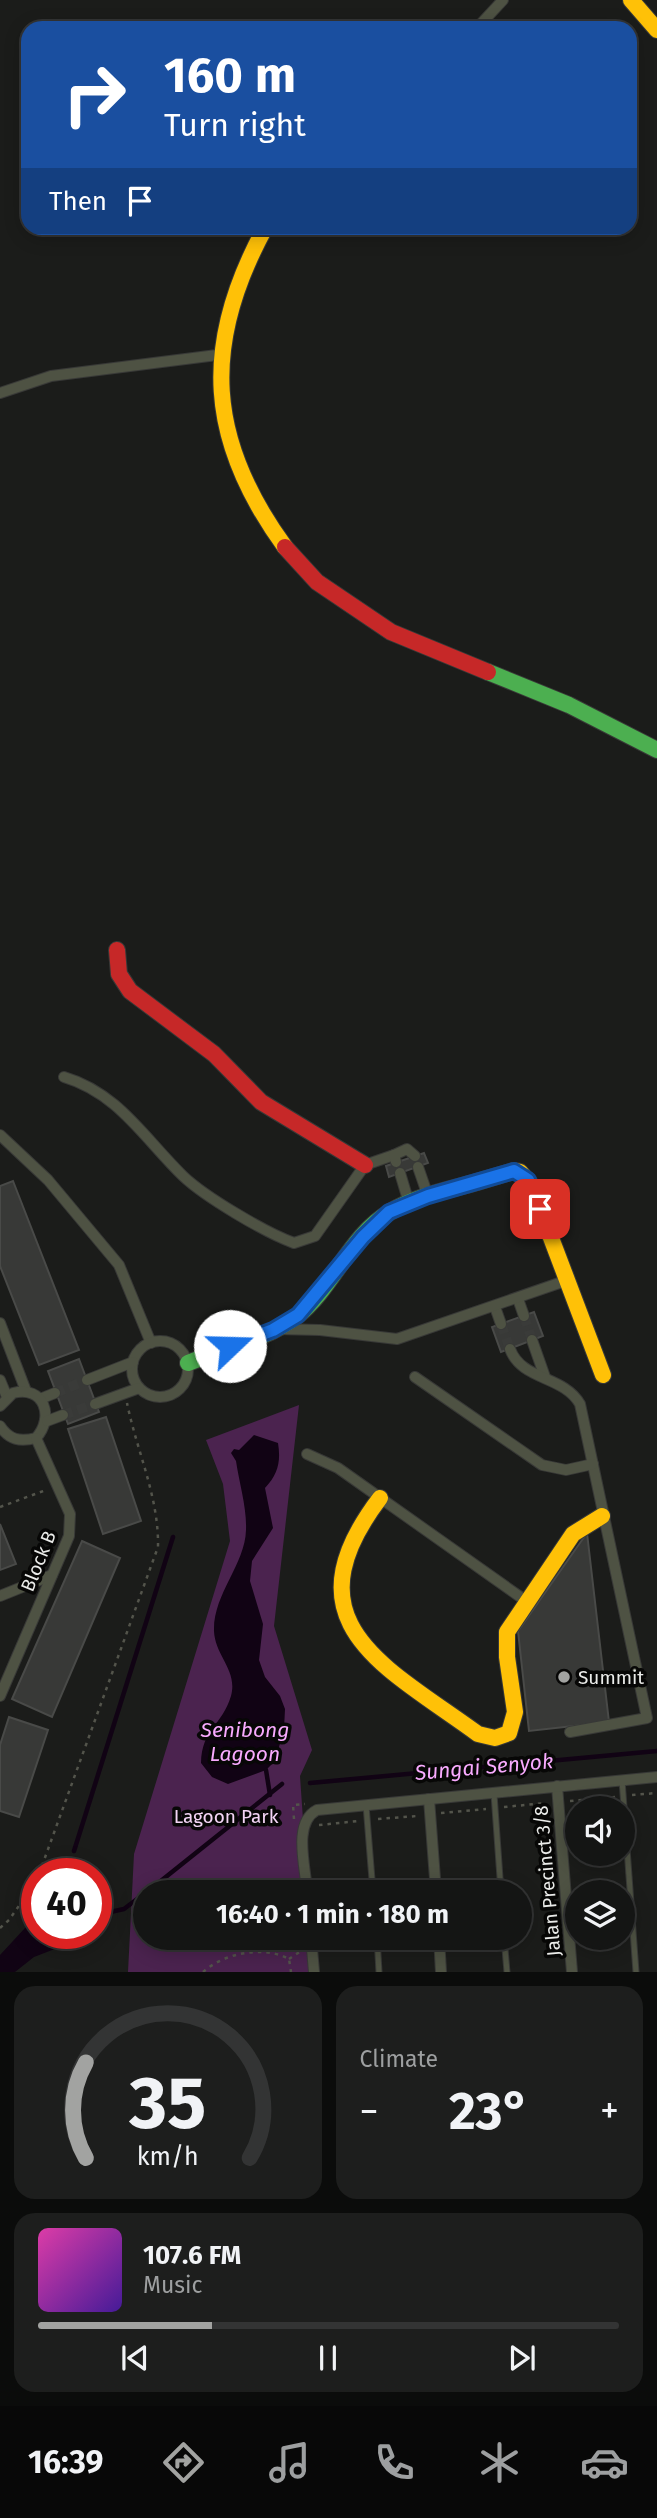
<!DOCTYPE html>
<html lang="en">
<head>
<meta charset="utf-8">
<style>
  body { margin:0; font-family:"Fira Sans",sans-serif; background:#1d1e1d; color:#f1f3f6; height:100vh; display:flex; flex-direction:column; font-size:26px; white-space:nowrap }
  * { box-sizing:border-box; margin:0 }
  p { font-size:23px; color:#9d9fa0 }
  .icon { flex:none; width:38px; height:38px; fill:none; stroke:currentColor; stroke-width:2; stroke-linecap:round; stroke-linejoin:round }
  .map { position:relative; height:1972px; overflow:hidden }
  .details { display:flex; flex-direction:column; gap:14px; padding:14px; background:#0b0c0b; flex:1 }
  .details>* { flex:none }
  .banner { position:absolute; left:21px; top:21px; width:616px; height:214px; border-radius:21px; box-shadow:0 4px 18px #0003,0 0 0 2px #333434; background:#1a4fa0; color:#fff; overflow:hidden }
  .controls { position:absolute; left:565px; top:1796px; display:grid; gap:14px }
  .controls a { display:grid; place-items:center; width:70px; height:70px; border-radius:50%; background:#141514; box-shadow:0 4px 18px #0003,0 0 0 2px #333434; font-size:35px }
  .speed { position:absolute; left:21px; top:1858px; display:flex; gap:14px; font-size:35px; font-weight:700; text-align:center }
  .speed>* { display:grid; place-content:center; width:91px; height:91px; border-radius:50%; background:#141514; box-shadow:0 4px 18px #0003,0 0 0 2px #333434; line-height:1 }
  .speed .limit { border:10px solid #d22; background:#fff; color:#111 }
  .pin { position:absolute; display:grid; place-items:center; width:60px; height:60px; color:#fff; margin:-30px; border-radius:14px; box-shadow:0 4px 10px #0006 }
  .me { position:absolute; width:77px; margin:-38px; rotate:69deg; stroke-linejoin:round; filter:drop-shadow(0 0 5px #0008) }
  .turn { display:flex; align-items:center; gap:24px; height:147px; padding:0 28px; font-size:32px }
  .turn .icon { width:91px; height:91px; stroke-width:2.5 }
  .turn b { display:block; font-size:49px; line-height:60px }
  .then { display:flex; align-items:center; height:66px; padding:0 28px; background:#0003; gap:14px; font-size:26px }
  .big { font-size:52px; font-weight:700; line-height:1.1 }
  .details .widget { flex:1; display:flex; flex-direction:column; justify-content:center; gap:10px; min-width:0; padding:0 24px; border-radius:21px; background:#1d1e1d }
  .details .dial { align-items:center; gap:0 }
  .dial svg { height:182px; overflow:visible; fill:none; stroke:#333434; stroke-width:7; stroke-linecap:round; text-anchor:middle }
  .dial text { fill:#f1f3f6; stroke:none }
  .song { display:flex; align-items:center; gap:21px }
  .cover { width:84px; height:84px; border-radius:10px; background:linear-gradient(135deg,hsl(320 70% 55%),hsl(260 70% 35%)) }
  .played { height:7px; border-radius:4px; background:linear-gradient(90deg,#a2a3a1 30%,#333434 30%) }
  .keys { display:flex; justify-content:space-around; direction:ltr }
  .heat { display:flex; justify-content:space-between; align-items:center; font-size:38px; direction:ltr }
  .details .tiles { flex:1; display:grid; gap:14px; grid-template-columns:1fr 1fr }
  .widget:last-child { grid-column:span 2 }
  .trip { position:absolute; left:133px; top:1880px; width:399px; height:70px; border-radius:35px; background:#141514; box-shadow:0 4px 18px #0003,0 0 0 2px #333434; font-weight:700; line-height:70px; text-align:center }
  .menu { display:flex; height:112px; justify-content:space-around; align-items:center; background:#080808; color:#9d9fa0 }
  .menu .icon { width:49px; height:49px }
  .menu .active { color:#a2a3a1 }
  .menu b { font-size:32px; color:#f1f3f6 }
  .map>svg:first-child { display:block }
  .green { fill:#4b234f }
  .water { fill:#110314 }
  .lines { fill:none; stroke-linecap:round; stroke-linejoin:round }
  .stream { stroke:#110314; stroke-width:4.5 }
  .building { fill:#383937; stroke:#494a48; stroke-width:2 }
  .street-tunnel { stroke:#3a3b39; stroke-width:10; stroke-dasharray:10 5; stroke-linecap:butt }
  .lane-casing { stroke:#383937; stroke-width:7 }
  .street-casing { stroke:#383937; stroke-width:12 }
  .fast-casing { stroke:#383937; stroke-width:18 }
  .slow-casing { stroke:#383937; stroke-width:18 }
  .jam-casing { stroke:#383937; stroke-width:18 }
  .path { stroke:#53544b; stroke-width:2.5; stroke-dasharray:3.5 5; stroke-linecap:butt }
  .lane { stroke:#4e5243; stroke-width:5 }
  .street { stroke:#4e5243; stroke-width:10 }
  .fast { stroke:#4caf50; stroke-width:16 }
  .slow { stroke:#ffc107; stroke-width:16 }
  .jam { stroke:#c62828; stroke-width:16 }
  .route-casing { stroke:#114b97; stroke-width:18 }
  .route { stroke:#1a73e8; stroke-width:12 }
  .poi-dot { fill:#a2a3a1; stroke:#070706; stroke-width:2.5 }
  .labels { text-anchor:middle; stroke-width:7; stroke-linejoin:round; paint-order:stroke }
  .street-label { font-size:19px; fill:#ebecea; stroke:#070706 }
  .poi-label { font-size:19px; fill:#ebecea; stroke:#070706; text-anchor:start }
  .park-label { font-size:19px; fill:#f3d4f5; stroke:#070706 }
  .water-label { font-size:21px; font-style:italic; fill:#f8aafe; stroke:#070706 }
</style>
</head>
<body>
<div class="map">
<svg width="657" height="1972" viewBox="0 0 657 1972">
  <rect width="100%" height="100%" fill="#1b1c1a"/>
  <path class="green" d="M299,1405L274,1626L312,1750L300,1776L308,1892H145V1937H312L314,1972H128L134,1854L230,1541L223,1484L206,1440Z"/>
  <g class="water">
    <path d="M254,1435L278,1443C281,1462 278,1474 265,1488L273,1528L252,1561L250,1581L263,1624L259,1660L265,1677L280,1696L285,1709L284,1729L275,1761L266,1770L228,1784L212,1777L201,1763C202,1728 222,1726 231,1696C238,1670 215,1656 214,1631C213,1594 245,1565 246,1530C247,1508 239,1482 236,1461L231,1453L234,1449L239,1450Z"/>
    <path d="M37,1915V1934H79L65,1945L34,1957L15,1972H0V1955Z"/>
  </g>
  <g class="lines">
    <g class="stream">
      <path d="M266,1770L270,1795"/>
      <path d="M310,1783L657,1751"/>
      <path d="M74,1851L173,1537"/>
      <path d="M147,1892L282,1784"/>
      <path d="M96,1915L124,1909L145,1893"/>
    </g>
  </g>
  <g class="building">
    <path d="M424,1153L428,1163L389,1177L386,1166Z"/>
    <path d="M13,1181L79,1350L39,1365L0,1266V1186Z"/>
    <path d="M534,1312L543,1336L501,1352L492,1327Z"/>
    <path d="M79,1359L99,1412L68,1424L48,1371Z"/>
    <path d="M106,1417L141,1521L103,1534L68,1429Z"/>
    <path d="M0,1524L16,1564L0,1570Z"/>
    <path d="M587,1533L609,1722L529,1731L518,1631Z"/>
    <path d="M82,1541L120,1558L52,1717L12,1699Z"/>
    <path d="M9,1717L48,1730L19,1817L0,1811V1745Z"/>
  </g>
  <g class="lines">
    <g class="street-tunnel">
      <path d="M524,1316L532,1340"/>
      <path d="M501,1324L510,1349"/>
      <path d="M55,1393L87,1380"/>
      <path d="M63,1415L95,1404"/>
    </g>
    <defs>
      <g id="lane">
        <path d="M622,1780L636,1972"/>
        <path d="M494,1794L501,1892"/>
        <path d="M366,1805L373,1892"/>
        <path d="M377,1937L379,1972"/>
        <path d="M504,1937L507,1972"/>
      </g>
      <g id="street">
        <path d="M477,28L503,0"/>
        <path d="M0,393L51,376L225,354"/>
        <path d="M64,1077C118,1093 144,1138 183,1176C205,1197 266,1233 294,1243L315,1236L365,1165L394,1155"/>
        <path d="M0,1135L48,1180L119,1265L151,1343"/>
        <path d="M396,1162L394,1155L407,1149L415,1156"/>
        <path d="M418,1167L428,1196"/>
        <path d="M400,1173L409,1203"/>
        <path d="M518,1299L524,1316"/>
        <path d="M495,1307L501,1324"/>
        <path d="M0,1323L26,1391"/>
        <path d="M277,1329L320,1330L397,1339L565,1281"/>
        <path d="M532,1340L545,1377"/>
        <circle cx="160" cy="1369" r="28"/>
        <path d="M510,1349C522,1381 563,1375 580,1404L647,1718L570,1732"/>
        <path d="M415,1377L542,1465L566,1470L593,1464"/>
        <path d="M0,1380L7,1397"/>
        <path d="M87,1380L133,1362"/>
        <path d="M40,1399L55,1393"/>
        <path d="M95,1404L139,1388"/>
        <path d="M0,1406L13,1393C44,1385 55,1417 36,1438C20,1442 9,1440 0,1426"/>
        <path d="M47,1421L63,1415"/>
        <path d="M307,1454L338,1468L526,1601"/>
        <path d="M0,1596L52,1575"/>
        <path d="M0,1696L69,1536L70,1514L36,1438"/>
        <path d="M557,1786L572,1972"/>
        <path d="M429,1799L436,1892"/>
        <path d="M307,1892C306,1868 292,1823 317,1810L657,1777"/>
        <path d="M311,1937L314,1972"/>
        <path d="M439,1937L441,1972"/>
      </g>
      <g id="fast">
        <path d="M488,672L569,705L657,750"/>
        <path d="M188,1363C223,1349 267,1339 297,1316C333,1288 350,1235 390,1212C416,1196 449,1190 477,1182"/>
      </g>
      <g id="slow">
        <path d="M631,0L657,30"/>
        <path d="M265,228C201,345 207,440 285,547"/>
        <path d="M477,1182L514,1171L520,1172L531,1185L603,1375"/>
        <path d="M380,1498C285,1623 385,1666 478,1734L495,1738L509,1733L515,1712L507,1657V1632L573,1534L602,1516"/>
      </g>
      <g id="jam">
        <path d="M285,547L317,582L391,632L488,672"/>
        <path d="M117,950L119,974L130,991L214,1054L261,1102L365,1165"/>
      </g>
    </defs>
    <use href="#lane" class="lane-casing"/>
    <use href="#street" class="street-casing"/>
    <use href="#fast" class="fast-casing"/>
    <use href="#slow" class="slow-casing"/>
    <use href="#jam" class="jam-casing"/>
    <g class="path">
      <path d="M0,1507L46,1490"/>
      <path d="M632,1795L657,1793"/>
      <path d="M570,1801L615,1797"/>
      <path d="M504,1807L546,1803"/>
      <path d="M441,1813L486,1809"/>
      <path d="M294,1819L293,1805L305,1804"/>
      <path d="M378,1819L417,1816"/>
      <path d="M319,1825L358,1821"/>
      <path d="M39,1874L158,1547C159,1497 137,1452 127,1403"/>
      <path d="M0,1928L9,1920L37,1880"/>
      <path d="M289,1959L301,1951"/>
      <path d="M203,1972C224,1953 264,1945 289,1959L291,1972"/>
    </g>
    <use href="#lane" class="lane"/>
    <use href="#street" class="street"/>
    <use href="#fast" class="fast"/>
    <use href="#slow" class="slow"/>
    <use href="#jam" class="jam"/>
  </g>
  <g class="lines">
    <defs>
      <path id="route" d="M230,1346L273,1330L298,1315L363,1237L389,1212L428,1196L514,1171L528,1180L540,1209"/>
    </defs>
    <use href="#route" class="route-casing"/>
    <use href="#route" class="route"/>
  </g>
  <circle class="poi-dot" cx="564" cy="1677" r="7"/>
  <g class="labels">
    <g class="street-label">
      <text transform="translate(38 1561) rotate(-68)" y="7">Block B</text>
      <text transform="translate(547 1881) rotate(-95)" y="7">Jalan Precinct 3/8</text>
    </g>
    <g class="poi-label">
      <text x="578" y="1684">Summit</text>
    </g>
    <g class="park-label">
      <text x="226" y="1823">Lagoon Park</text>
    </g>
    <g class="water-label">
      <text x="245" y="1737">Senibong<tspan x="245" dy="24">Lagoon</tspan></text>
      <text transform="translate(484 1767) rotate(-5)" y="7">Sungai Senyok</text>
    </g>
  </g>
</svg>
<div class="controls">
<a><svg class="icon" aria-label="sound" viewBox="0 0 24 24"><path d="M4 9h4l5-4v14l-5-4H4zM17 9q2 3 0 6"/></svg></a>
<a><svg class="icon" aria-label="layers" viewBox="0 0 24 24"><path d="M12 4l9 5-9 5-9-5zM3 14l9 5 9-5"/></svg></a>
</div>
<div class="speed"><div class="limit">40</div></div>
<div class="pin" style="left:540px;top:1209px;background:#d93025"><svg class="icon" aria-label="arrive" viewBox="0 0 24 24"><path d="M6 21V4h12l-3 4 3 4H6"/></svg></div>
<svg class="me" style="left:230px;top:1346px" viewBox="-20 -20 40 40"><circle r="19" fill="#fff"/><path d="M0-13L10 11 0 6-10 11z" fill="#1a73e8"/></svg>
<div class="trip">16:40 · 1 min · 180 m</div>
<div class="banner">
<div class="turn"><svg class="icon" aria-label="right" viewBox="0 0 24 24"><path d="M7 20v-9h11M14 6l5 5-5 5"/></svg><div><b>160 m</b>Turn right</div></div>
<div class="then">Then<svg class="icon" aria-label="arrive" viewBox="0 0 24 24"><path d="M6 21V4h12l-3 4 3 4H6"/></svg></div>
</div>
</div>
<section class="details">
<div class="tiles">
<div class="widget dial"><svg viewBox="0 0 100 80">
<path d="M14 69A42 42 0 1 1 86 69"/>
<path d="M14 69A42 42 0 0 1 14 27" stroke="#a2a3a1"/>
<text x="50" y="56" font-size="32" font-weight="700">35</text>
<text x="50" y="72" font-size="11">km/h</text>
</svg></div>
<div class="widget"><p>Climate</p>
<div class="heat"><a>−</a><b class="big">23°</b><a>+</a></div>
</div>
<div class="widget">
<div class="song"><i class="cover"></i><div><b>107.6 FM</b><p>Music</p></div></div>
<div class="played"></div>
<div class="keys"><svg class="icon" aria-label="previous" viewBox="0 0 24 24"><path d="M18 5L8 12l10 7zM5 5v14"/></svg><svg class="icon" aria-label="pause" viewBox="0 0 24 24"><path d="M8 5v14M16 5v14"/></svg><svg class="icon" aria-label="next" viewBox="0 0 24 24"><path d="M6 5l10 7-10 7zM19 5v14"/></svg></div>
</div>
</div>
</section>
<nav class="menu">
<b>16:39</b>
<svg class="icon active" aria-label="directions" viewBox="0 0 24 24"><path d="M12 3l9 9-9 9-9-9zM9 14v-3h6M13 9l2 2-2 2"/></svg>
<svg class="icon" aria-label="music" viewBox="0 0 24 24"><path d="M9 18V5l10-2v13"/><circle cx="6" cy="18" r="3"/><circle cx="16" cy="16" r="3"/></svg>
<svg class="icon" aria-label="phone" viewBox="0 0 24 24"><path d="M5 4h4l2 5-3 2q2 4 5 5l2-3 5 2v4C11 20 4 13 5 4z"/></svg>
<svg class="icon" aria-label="climate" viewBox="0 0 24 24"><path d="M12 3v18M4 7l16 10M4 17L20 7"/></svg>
<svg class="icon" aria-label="car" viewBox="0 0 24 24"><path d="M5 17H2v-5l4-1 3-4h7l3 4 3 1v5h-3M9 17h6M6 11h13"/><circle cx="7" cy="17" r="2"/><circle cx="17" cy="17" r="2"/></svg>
</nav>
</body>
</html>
